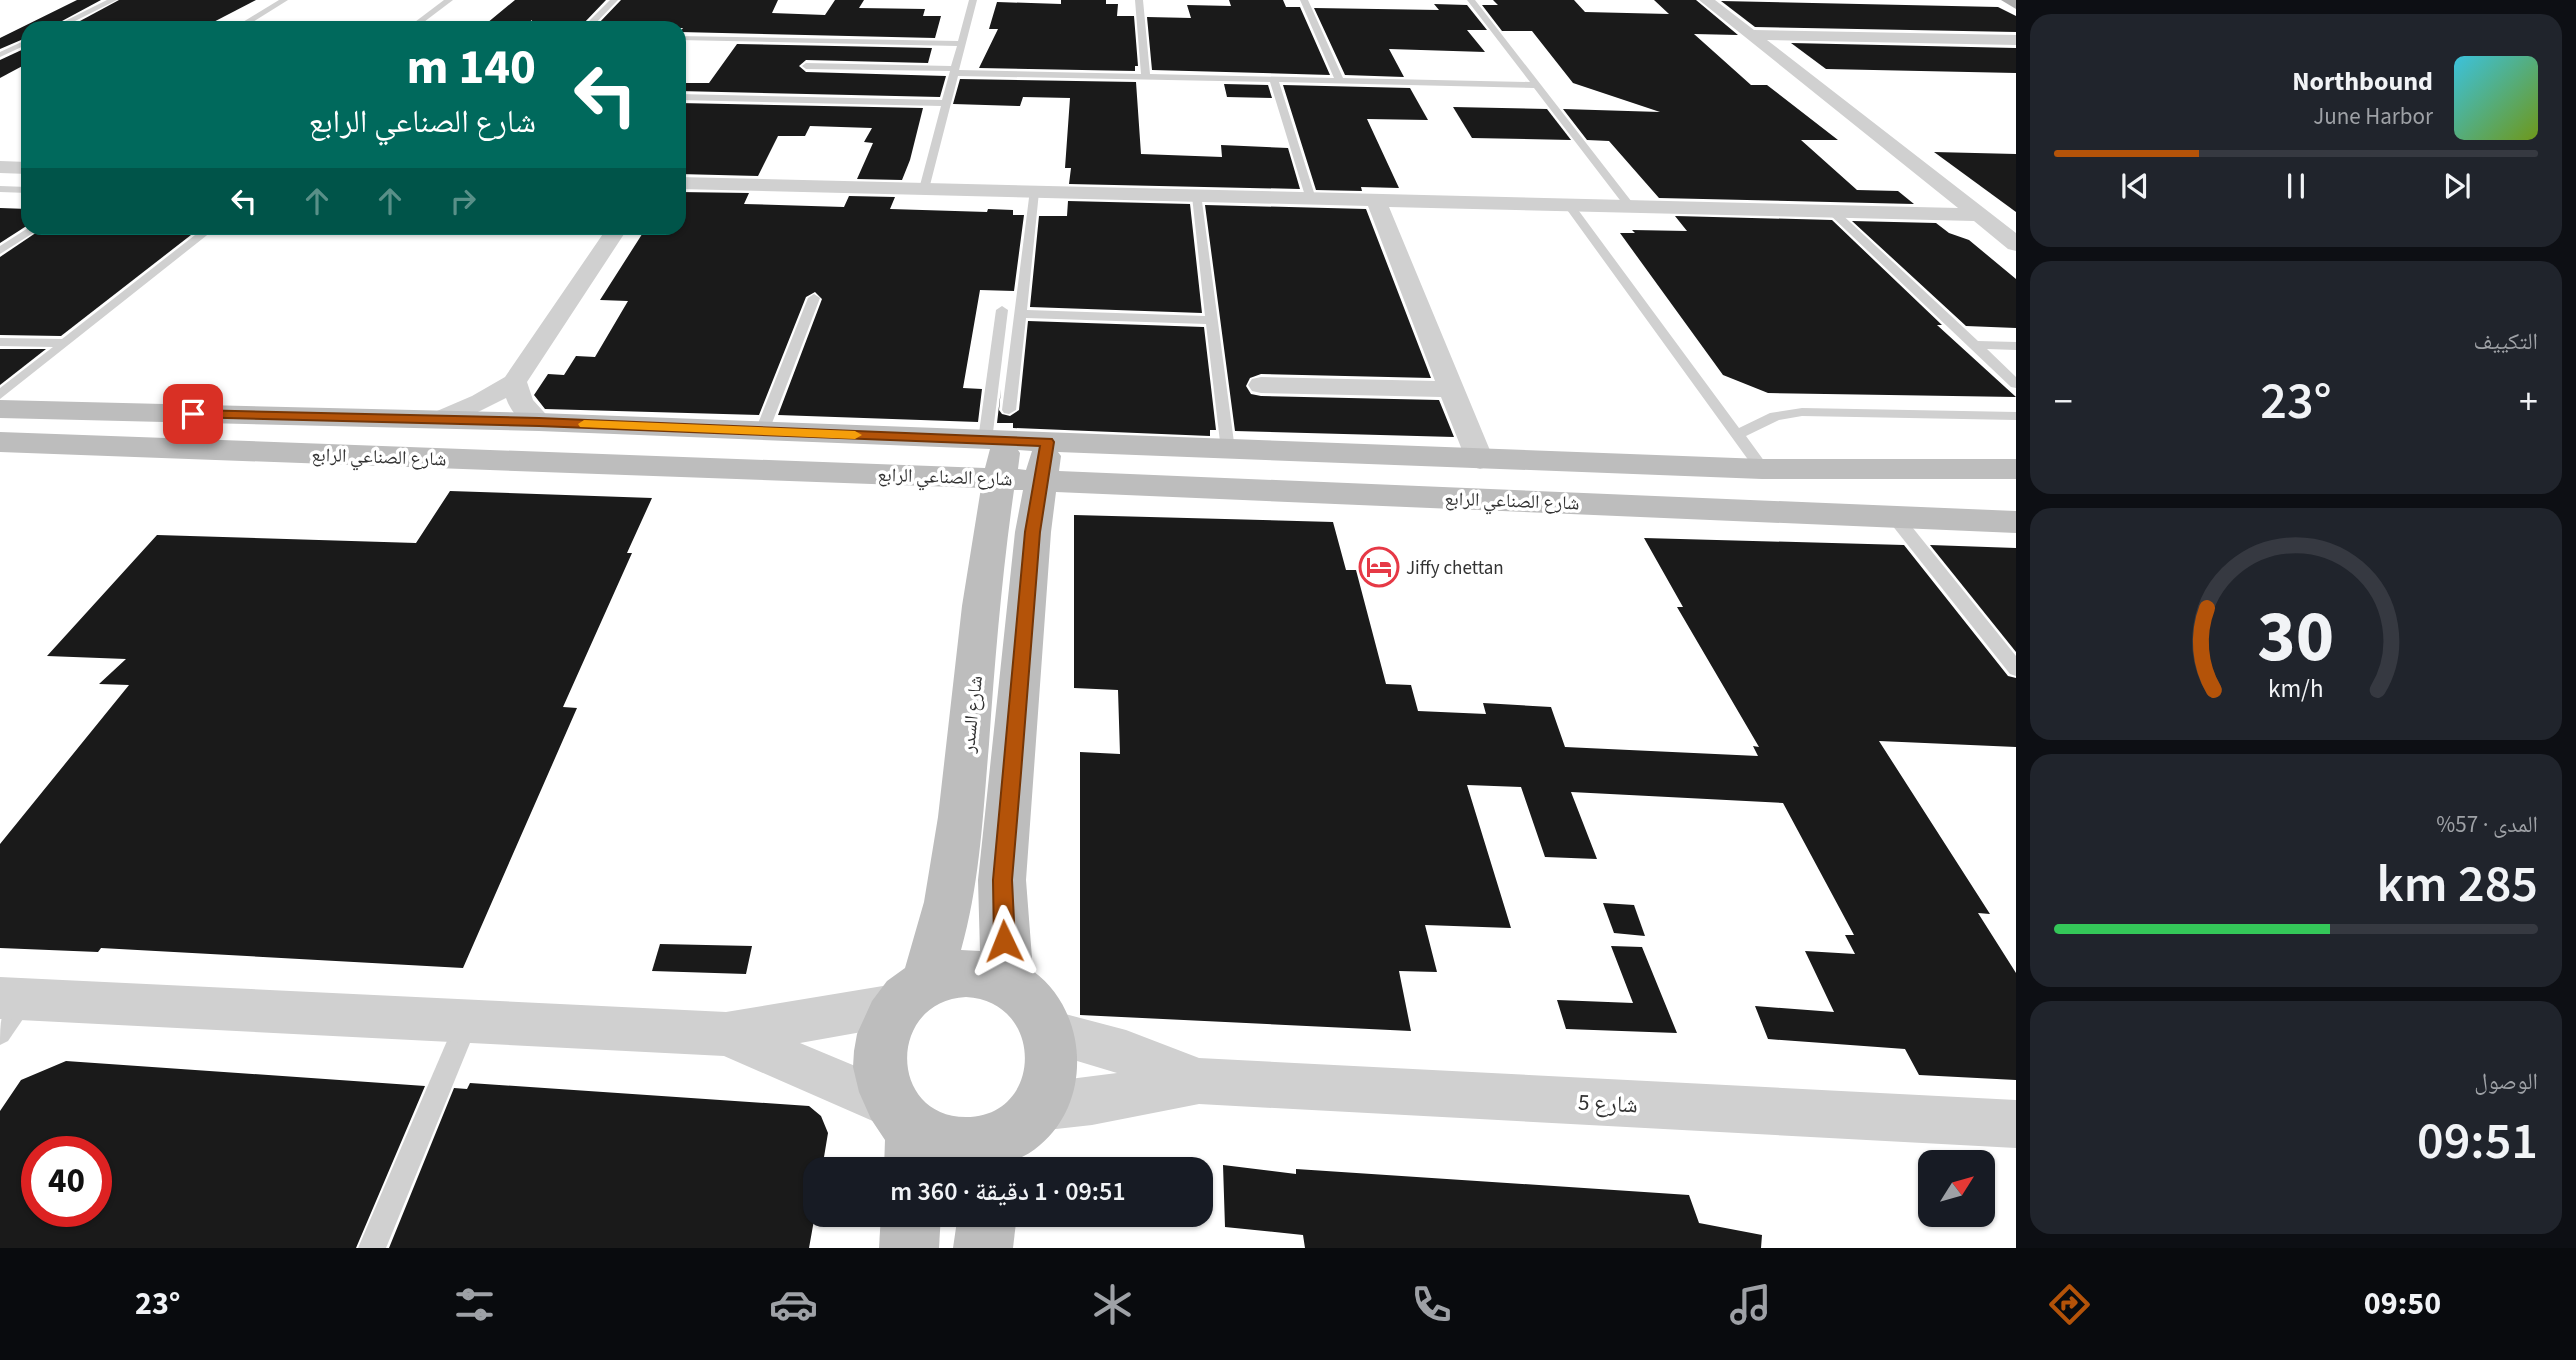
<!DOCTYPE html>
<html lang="ar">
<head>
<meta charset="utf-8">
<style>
  body { margin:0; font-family:"Source Sans 3","Noto Naskh Arabic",sans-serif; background:#20242c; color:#f1f3f6; direction:rtl; height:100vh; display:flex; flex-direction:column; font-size:26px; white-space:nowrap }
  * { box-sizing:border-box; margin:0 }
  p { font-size:23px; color:#9ea1a6 }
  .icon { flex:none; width:38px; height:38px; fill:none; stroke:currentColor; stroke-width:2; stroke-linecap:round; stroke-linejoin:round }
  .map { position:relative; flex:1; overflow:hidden; direction:ltr }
  .panel { display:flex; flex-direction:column; gap:14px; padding:14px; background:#0d0f14; width:560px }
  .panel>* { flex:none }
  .top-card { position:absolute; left:21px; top:21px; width:665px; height:214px; border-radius:21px; box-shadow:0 2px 5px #0004; direction:rtl; background:#00695c; color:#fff; overflow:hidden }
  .needle { width:46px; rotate:53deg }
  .controls { position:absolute; left:1918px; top:1150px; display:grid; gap:14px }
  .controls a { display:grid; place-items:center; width:77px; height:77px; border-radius:14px; background:#171b24; box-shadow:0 2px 5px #0004; font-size:35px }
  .speed { position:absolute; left:21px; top:1136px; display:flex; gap:14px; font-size:35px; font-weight:700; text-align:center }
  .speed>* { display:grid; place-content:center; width:91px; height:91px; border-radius:50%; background:#171b24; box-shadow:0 2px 5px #0004; line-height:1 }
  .speed .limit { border:10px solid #d22; background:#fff; color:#111 }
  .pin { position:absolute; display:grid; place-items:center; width:60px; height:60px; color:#fff; margin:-30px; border-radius:14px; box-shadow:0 4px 10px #0006 }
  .me { position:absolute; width:77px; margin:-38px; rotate:358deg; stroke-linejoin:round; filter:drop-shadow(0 0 5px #0008) }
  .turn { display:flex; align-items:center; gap:24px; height:147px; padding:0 35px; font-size:32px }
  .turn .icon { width:91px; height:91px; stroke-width:2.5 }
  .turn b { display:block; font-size:49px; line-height:60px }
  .lanes { display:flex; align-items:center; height:66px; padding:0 35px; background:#0003; justify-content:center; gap:35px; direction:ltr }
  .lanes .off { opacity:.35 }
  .big { font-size:52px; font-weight:600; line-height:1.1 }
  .panel .tile { flex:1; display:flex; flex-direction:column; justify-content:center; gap:10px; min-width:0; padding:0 24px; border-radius:21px; background:#20242c }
  .panel .dial { align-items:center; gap:0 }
  .dial svg { height:182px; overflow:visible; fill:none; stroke:#363941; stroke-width:7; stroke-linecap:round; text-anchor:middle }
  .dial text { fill:#f1f3f6; stroke:none }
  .song { display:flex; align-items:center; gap:21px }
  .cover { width:84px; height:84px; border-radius:10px; background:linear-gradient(135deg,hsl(190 70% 55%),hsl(80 70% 35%)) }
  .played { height:7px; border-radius:4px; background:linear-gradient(90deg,#b45309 30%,#363941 30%) }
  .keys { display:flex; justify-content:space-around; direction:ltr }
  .heat { display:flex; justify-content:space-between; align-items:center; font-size:38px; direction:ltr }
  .charge { height:10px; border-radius:5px; background:linear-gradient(90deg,#34c759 57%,#363941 0) }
  .trip { position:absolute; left:803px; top:1157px; width:410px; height:70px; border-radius:21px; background:#171b24; box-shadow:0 2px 5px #0004; font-weight:600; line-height:70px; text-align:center; direction:rtl }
  .tab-bar { display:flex; height:112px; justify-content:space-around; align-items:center; background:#090b0e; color:#9ea1a6 }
  .tab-bar .icon { width:49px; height:49px }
  .tab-bar .selected { color:#b45309 }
  .tab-bar b { font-size:32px; color:#f1f3f6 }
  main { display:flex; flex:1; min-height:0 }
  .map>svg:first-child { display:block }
  .building { fill:#1a1a1a; fill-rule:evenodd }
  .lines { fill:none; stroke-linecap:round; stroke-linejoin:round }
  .lane { fill:#d0d0d0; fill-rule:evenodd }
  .street { fill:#d0d0d0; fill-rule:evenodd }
  .secondary { fill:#bdbdbd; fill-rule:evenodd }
  .primary { fill:#ababab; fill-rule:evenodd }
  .route { fill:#b45309; stroke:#753606; stroke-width:2 }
  .slow { fill:#f59e0b }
  .labels { text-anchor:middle; stroke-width:7; stroke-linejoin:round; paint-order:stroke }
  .street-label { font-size:19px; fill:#333; stroke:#fff }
  .poi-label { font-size:19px; fill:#333; stroke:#fff; text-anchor:start }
  .near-street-label { font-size:23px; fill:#333; stroke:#fff }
</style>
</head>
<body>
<main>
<section class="panel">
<div class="tile">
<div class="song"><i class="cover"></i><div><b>Northbound</b><p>June Harbor</p></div></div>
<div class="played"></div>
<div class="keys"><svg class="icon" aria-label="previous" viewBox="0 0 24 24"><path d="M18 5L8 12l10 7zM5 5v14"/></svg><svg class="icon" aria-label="pause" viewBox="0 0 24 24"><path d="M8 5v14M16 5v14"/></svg><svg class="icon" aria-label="next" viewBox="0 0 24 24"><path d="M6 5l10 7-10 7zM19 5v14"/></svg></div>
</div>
<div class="tile"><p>التكييف</p>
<div class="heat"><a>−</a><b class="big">23°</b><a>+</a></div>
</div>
<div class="tile dial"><svg viewBox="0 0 100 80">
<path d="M14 69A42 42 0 1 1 86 69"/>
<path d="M14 69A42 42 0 0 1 11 33" stroke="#b45309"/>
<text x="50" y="56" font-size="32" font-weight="700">30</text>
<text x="50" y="72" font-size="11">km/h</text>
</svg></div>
<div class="tile"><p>المدى · 57%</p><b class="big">285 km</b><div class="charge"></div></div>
<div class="tile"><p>الوصول</p><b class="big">09:51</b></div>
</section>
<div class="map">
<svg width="2016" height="1248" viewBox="0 0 2016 1248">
  <rect width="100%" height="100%" fill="#fff"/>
  <g class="building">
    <path d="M77,0H101L49,28H28V37L0,49V38Z"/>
    <path d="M119,0H256L202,28H67Z"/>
    <path d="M515,0H606L583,24L532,22V20L522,28H481Z"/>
    <path d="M621,0H778L772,13L825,15L835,0H864L859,8L925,9L923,16H941L935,38L680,32L683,28H601L605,24H598Z"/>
    <path d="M1061,0H1106V4H1118L1117,16H1134L1138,66H1135V71L979,68L998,29H989L997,2L1061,4Z"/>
    <path d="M1229,0H1283L1286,7H1300L1330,75L1152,70L1147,17L1191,18L1187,5L1231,6Z"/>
    <path d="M1493,0H1574L1585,12L1669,14L1654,0H1696L1738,35L1694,34L1751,85H1767L1838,140H1801L1857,190L1898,191L1914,204L1659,198L1609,141L1587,140L1563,109L1660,112L1573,83L1532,31H1502L1482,5H1498Z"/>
    <path d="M1721,1L1998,7L2016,16V32L1755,27Z"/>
    <path d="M1434,4L1467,5L1487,30H1467L1485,52L1389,49L1404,77L1345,75L1314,8L1439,10Z"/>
    <path d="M1791,43L2016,48V73L1826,69Z"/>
    <path d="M737,44L932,48L928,63L806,60L799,66L806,72L946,76L940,97L679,91V83H709Z"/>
    <path d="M28,47V63L0,78V60Z"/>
    <path d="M960,79L1136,82L1141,154L1222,157L1221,145L1288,148L1300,189L1069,184L1071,168H1065L1070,98L1023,97L1020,106L953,104Z"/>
    <path d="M1224,84L1268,85L1272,98L1227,97Z"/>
    <path d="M1283,85L1410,88L1428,120L1367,119L1399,188L1361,187L1362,191L1316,190Z"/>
    <path d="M679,103L923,108L910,160L902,180L857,179L873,143L864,142L872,128L810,126L805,136H778L758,176L679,174Z"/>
    <path d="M1453,107L1547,109L1571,140L1472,138Z"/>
    <path d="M1934,152L2016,154V212Z"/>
    <path d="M679,192L749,193L744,204L844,207L849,196L895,197L890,209L987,212L988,209L1013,210V215H1024L1014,291L980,290L963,388L982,389L978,422L778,415L822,299L815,292L806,297L759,415L545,409L534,395L548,374L564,375L576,356L595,357L628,301L600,300L646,228H679Z"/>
    <path d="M1068,201L1190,204L1202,313L1030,307L1039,216H1067Z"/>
    <path d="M1205,205L1366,209L1431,378L1261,374L1250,378L1246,386L1251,394L1261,396L1439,400L1454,437L1235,431Z"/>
    <path d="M0,208L28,209V225L0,243Z"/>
    <path d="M1675,216L1832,220L1942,325H1937L2016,397L1768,393L1723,375L1620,233H1635L1632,230L1687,231Z"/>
    <path d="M1852,221L1936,223L1949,233L1969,240L2016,279V328L1966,326Z"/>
    <path d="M43,228H200L61,336L0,335V257Z"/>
    <path d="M1028,321L1204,327L1216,430H1210V436L1013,428V423H997L1001,389L999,410L1002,414L1010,416L1019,410Z"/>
    <path d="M0,349H46L0,385Z"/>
    <path d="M450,491L652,498L627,553H632L563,707L577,708L463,968L101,948L98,952L0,948V844L129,685L99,684L126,659L47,656L157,535L416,543Z"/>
    <path d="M1074,515L1333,522L1346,570H1356L1386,684L1411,685L1418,711L1486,714L1483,703L1551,707L1565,747L1758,756L1753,746L1759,747L1677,607H1683L1644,538L1904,545L2008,676L2016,678V747L1879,741L1990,914L1978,913L2016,973V1080L1919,1075L1905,1049L1768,1039L1755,1006L1834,1012L1805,951L1855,954L1845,935H1854L1783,803L1571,792L1597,859L1545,857L1521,787L1467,785L1511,928L1425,925L1437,972L1399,971L1411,1031L1080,1015V752L1120,754L1118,690L1074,688Z"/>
    <path d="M1930,545L2016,548V652Z"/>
    <path d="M1603,903L1634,905L1645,936L1614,933Z"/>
    <path d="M660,944L752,946L746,974L652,971Z"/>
    <path d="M1611,946L1642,947L1677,1033L1566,1029L1557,1000L1633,1003Z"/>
    <path d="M66,1061L425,1086L356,1248H0V1111L21,1080ZM37,1152H96V1211H37Z"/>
    <path d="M470,1083L809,1106L821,1116L828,1133L822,1169H816V1209L809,1248H389L454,1088L467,1089Z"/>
    <path d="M1223,1165L1296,1174V1169L1689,1195L1699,1223L1762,1235L1761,1248H1305L1303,1235L1225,1227Z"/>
  </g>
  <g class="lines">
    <g class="lane">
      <path d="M107,0H117L61,28H51Z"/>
      <path d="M279,0H288L243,28H233Z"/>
      <path d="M444,0H453L416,28H407Z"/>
      <path d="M610,0H618L591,28H582Z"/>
      <path d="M969,0H977L959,70L1141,74L1135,0H1143L1150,74L1334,78L1300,0H1308L1343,78L1530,82L1467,0H1475L1635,206L1626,208L1534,88L1279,82L1316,199L1311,202L1306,199L1270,82L958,76L929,189L924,192L919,189L941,106L679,100V94L942,100L950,71L806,69L802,66L806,63L951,66L957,46L679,40V36L958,41Z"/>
      <path d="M28,39V44L0,57V52Z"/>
      <path d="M0,186L28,187V193L0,192Z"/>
      <path d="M1030,190L1039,192L1027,310L1205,316L1192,196L1201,194L1235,450L1233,453H1223L1221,450L1206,324L1026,318L1016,410L1009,414L1004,413L1002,410Z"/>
      <path d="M1565,203H1573L1739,428L1770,413L1802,408L2016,412V420L1802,416L1779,420L1746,436L1770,469L1767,472H1757L1565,207Z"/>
      <path d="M1828,209H1836L1978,341L2016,342V350L1987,349L2016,377V388L2011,387L1828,213Z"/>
      <path d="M28,228H41L0,254V246Z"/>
      <path d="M204,228H216L0,399V388L53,347L0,346V338L62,339Z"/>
      <path d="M814,294L820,298L769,431L762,435L757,434L755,431L808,298Z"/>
      <path d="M1002,306L1008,310L992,440L985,444L978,440L996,310Z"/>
      <path d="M1894,511L1900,512L2016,656V676L2010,674L1888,520L1886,516Z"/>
      <path d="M24,989L32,992L36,1000L8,1041L0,1045C0,1022 0,999 24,989Z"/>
      <path d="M467,1010L475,1013L479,1021L386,1248H358L459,1013Z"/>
    </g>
    <g class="street">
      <path d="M1699,0H1715L1754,30L2016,35V45L1767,40L2016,233V251L2008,249L1974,221L1389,207L1494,460L1490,466L1480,469L1470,466L1466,460L1441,397L1261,393L1252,391L1248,385L1252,379L1261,377L1435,381L1368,206L679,189V177L1958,208Z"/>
      <path d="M0,161L28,162V174L0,173Z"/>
      <path d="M607,228H628L527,382L533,400L553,422L549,428C530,433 512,416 506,398L450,426L440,428L430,426L426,420L430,414L472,396L505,377Z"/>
      <path d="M0,977L726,1012L901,983L917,989L923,1004L917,1019L901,1025L800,1043L908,1088L915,1105L908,1122L891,1129L724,1056L0,1019Z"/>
      <path d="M1050,1010L1126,1030L1199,1058L2016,1100V1148L1199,1104L1092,1125L1038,1131L1021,1124L1014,1107L1021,1090L1038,1083L1117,1073L1034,1048L1027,1032L1034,1016Z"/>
    </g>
    <g class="secondary">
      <path d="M0,400L539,413L1762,459H2016V479H1762L1058,452L1061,456L1059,471L2016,511V533L1056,492L1051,532L1026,880L1033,971C1088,1011 1093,1101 1040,1145C1028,1156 1012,1162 997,1167C979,1174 908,1169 884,1169L885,1140L871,1119L859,1092L853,1067L854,1051L857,1034L872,1001L887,981L905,968L924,902L938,817L962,606L981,488L0,452V432L985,468L990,449L539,431L0,418ZM1018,450L1032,451L1026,470L1018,469L1020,453ZM1014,490H1023L1015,532L978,880L980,951L961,950C980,883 983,813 989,744C995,659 1002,574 1014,490ZM966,997C1045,1001 1044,1117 966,1117C888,1117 887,1001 966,997Z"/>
      <path d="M881,1214H941L939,1248H879Z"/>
      <path d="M958,1214H1017L1013,1248H953Z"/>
    </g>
    <path class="primary" d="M2001,0H2016V9Z"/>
  </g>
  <path class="route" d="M193,410L539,418L1052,439L1054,442L1040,532L1021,773L1012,880L1015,941L1012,947L1004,950L997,947L994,941L993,880L1025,532L1040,446L539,426L188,417V411Z"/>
  <path class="slow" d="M584,420L855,431L862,435L855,439L580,427L578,424Z"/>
  <defs>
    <symbol id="hotel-ring" viewBox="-11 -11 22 22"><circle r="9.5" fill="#fff" stroke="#e63946" stroke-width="1.5"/><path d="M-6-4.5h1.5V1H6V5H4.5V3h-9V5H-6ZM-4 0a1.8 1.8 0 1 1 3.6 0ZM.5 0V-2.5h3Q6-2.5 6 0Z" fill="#e63946"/></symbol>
  </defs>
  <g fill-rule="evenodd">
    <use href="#hotel-ring" x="1357" y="545" width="44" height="44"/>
  </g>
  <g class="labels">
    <g class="street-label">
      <text transform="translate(379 456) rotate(2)" y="7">شارع الصناعي الرابع</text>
      <text transform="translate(945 476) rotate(2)" y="7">شارع الصناعي الرابع</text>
      <text transform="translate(1512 500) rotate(2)" y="7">شارع الصناعي الرابع</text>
      <text transform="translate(971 714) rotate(-84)" y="7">شارع السدر</text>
    </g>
    <g class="poi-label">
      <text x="1406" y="574">Jiffy chettan</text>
    </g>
    <g class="near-street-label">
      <text transform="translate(1608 1103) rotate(3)" y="8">شارع 5</text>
    </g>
  </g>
</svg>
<div class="controls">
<a><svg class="needle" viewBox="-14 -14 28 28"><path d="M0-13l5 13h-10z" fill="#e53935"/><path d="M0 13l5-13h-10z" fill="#9ea1a6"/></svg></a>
</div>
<div class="speed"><div class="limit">40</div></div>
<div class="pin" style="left:193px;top:414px;background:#d93025"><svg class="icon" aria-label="arrive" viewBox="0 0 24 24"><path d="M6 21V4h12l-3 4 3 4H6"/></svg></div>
<svg class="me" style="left:1004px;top:941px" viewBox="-20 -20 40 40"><path d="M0-17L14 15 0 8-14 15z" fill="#b45309" stroke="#fff" stroke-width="4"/></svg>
<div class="trip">09:51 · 1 دقيقة · 360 m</div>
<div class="top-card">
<div class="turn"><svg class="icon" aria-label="left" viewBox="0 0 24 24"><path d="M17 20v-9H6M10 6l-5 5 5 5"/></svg><div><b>140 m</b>شارع الصناعي الرابع</div></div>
<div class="lanes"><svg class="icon" aria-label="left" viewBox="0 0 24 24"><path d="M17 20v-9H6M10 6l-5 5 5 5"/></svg><svg class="icon off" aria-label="ahead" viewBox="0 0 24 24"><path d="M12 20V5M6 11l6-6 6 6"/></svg><svg class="icon off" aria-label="ahead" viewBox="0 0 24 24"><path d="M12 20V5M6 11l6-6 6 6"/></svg><svg class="icon off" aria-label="right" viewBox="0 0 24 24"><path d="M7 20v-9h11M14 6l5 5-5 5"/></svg></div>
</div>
</div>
</main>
<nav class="tab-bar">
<b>09:50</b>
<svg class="icon selected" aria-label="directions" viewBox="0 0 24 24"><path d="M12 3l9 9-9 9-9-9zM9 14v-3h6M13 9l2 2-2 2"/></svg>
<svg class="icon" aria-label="music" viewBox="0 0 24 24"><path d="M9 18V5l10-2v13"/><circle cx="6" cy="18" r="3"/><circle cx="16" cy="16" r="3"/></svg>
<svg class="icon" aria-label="phone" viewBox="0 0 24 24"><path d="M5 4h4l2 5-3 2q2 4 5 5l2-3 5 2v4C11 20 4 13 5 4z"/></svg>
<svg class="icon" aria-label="climate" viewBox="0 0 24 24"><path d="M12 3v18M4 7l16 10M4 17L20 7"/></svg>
<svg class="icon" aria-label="car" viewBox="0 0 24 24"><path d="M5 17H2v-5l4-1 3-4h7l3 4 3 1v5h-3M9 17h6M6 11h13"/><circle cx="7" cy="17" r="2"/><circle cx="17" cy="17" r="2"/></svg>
<svg class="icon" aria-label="filters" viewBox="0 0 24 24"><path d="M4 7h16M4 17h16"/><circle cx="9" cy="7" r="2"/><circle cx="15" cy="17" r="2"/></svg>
<b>23°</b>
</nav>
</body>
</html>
